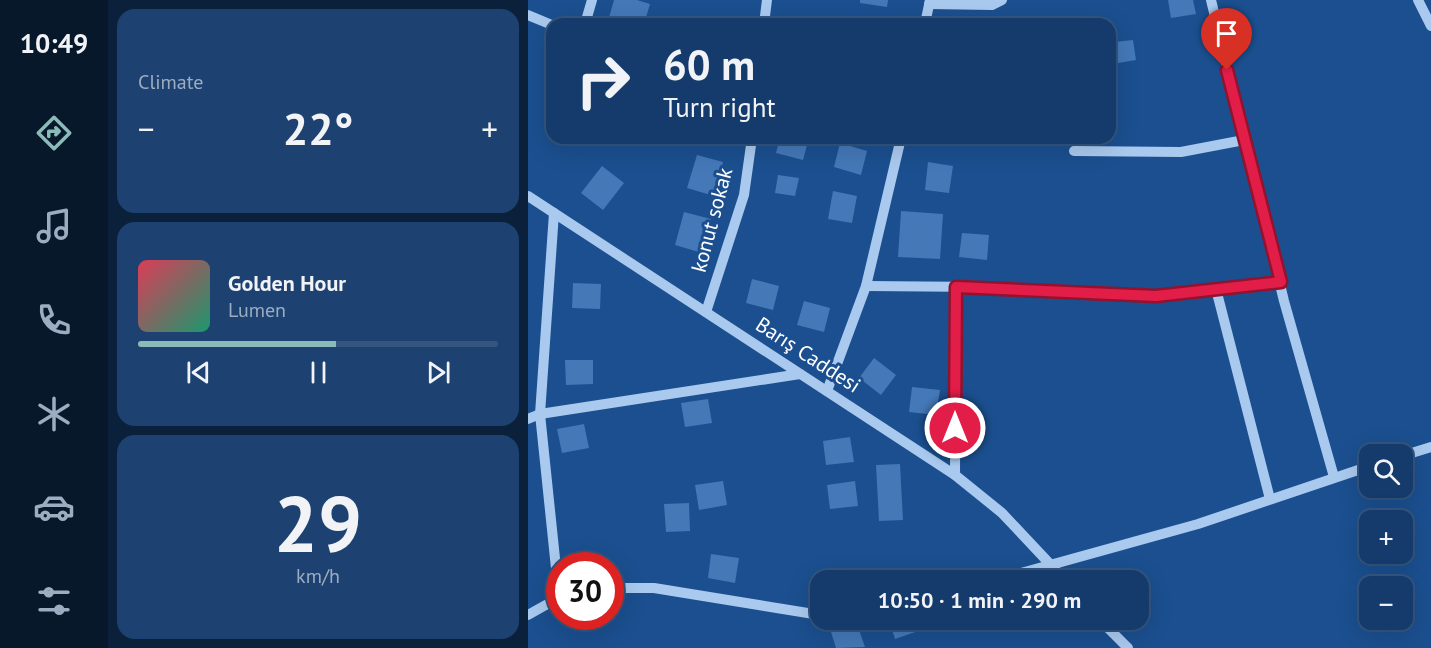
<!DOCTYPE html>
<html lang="en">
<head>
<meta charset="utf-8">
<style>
  body { margin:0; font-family:"PT Sans",sans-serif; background:#1d4271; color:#f1f3f6; height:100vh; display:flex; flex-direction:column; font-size:22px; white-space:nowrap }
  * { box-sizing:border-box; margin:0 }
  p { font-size:20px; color:#9dadc1 }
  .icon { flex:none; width:33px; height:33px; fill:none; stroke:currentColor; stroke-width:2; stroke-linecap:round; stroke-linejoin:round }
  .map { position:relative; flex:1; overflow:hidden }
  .sheet { display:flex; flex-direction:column; gap:9px; padding:9px; background:#0b203b; width:420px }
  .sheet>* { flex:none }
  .guide { position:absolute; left:18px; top:18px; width:570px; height:126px; border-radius:18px; box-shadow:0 6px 24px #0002,0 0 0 2px #33557e; background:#143b6b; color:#f1f3f6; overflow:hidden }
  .fabs { position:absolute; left:831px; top:444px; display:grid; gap:12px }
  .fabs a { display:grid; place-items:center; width:54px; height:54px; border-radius:12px; background:#143b6b; box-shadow:0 6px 24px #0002,0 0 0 2px #33557e; font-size:30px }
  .speed { position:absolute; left:18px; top:552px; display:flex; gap:12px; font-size:30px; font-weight:700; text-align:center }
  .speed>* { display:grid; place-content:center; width:78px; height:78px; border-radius:50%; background:#143b6b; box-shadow:0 6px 24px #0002,0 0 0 2px #33557e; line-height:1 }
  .speed .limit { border:9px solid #d22; background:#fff; color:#111 }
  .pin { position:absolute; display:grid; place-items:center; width:51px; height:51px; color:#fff; margin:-62px -26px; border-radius:50% 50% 50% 0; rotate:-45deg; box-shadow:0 0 6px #0007 }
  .pin .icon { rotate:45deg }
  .me { position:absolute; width:66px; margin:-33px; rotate:0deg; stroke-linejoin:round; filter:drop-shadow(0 0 4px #0008) }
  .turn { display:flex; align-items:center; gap:21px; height:126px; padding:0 18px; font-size:27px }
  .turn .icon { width:78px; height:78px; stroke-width:2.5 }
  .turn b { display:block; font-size:42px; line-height:51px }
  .big { font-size:45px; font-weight:700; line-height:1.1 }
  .sheet .tile { flex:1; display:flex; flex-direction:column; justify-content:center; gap:9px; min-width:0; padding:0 21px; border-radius:18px; background:#1d4271 }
  .sheet .dial { align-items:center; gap:0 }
  .dial b { font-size:78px; line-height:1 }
  .song { display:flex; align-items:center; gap:18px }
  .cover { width:72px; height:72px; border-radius:9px; background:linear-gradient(135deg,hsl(350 70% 55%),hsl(160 70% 35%)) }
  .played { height:6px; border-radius:3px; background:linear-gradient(90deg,#8bbbb9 55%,#33557e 55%) }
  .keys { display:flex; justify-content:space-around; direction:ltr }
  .heat { display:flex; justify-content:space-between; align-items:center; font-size:33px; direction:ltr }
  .trip { position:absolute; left:282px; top:570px; width:339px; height:60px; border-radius:18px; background:#143b6b; box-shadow:0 6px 24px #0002,0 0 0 2px #33557e; font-weight:700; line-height:60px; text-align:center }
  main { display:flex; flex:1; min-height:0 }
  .menu { display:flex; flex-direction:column; width:108px; justify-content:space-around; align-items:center; background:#08182b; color:#9dadc1 }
  .menu .icon { width:42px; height:42px }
  .menu .current { color:#8bbbb9 }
  .menu b { font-size:27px; color:#f1f3f6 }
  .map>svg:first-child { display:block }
  .building { fill:#4478b7 }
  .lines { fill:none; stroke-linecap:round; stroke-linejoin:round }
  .minor { stroke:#a9c9ee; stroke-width:10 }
  .route-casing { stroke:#92132f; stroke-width:15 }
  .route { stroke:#e11d48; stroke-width:10 }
  .labels { text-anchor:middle; stroke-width:6; stroke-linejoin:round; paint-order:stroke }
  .street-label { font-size:21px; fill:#fff; stroke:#1b4f8f }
</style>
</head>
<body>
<main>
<nav class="menu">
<b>10:49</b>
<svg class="icon current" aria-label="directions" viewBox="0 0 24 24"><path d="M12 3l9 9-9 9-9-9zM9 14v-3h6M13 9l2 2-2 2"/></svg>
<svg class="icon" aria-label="music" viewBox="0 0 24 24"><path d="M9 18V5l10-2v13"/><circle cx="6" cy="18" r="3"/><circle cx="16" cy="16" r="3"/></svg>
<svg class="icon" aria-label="phone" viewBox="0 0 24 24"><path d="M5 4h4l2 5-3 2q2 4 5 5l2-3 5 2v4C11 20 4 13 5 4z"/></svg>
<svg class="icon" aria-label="climate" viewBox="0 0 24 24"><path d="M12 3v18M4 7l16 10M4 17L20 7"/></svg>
<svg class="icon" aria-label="car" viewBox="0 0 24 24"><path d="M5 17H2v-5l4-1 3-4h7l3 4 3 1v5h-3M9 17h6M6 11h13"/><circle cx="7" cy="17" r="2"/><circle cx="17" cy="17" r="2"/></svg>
<svg class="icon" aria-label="filters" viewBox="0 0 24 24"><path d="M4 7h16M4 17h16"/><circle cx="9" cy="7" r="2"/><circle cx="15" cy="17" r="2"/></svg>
</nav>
<section class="sheet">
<div class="tile"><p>Climate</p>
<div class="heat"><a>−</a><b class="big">22°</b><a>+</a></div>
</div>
<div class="tile">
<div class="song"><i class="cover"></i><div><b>Golden Hour</b><p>Lumen</p></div></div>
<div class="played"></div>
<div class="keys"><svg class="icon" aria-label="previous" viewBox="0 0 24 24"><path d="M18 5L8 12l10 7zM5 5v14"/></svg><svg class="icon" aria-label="pause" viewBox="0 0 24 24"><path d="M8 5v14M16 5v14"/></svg><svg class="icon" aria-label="next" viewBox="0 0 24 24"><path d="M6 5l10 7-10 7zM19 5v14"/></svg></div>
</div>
<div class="tile dial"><b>29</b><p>km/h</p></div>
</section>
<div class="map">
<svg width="903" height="648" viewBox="0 0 903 648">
  <rect width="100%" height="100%" fill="#1b4f8f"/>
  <g class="building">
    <path d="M86,0H109L122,4L116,24H89L80,21Z"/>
    <path d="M332,0H360L359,7L332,3Z"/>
    <path d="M640,0H665L668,14L643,18Z"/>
    <path d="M605,40L608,60L590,63L587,42Z"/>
    <path d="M168,138H195L192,146Z"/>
    <path d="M252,138H281L275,160L248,153Z"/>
    <path d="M312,143L339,151L333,175L306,167Z"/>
    <path d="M169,155L195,162L186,196L159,188Z"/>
    <path d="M400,162L425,166L421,193L397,190Z"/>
    <path d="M74,166L96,183L75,210L53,193Z"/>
    <path d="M250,175L271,178L267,196L247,193Z"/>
    <path d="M305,191L329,196L324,223L300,219Z"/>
    <path d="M373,211L415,214L412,259L370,257Z"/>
    <path d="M156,212L183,219L174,253L147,245Z"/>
    <path d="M434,233L461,235L459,260L431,257Z"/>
    <path d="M224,279L251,286L245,310L218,303Z"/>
    <path d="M45,283L73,284L72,309L44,308Z"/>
    <path d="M276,301L302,308L296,332L269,325Z"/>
    <path d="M346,358L368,375L353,395L331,378Z"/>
    <path d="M37,360H65V384L38,385Z"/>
    <path d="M384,387L412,390L408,415L381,412Z"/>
    <path d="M180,399L184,423L157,427L153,403Z"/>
    <path d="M56,424L61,448L34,453L29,429Z"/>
    <path d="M322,437L326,462L298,465L295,441Z"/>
    <path d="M372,464L375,520L351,521L348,465Z"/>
    <path d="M195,481L199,505L171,510L167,485Z"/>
    <path d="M327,481L330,506L302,509L299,485Z"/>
    <path d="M161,503L162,531L138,532L136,504Z"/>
    <path d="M183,554L211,558L207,583L180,578Z"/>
    <path d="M361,620H390L393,630L367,639Z"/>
    <path d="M414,620H444V622L418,630Z"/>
    <path d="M329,624L337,647L308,648L303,632Z"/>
  </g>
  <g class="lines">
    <g class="minor">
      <path d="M683,0L756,301L806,477"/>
      <path d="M890,0L903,26"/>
      <path d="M401,4L464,5L474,0"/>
      <path d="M0,15L24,25"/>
      <path d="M57,24L64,0"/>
      <path d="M236,24L239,0"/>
      <path d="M397,24L402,0"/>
      <path d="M546,151L653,152L716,140"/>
      <path d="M0,196L427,475L474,513L537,580"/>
      <path d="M26,213L12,414L31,597"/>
      <path d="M338,286L455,287L628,296L753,282"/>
      <path d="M688,289L742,499"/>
      <path d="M178,312L216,195L224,138"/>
      <path d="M299,391L338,286L373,138"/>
      <path d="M0,419L12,414L272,374"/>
      <path d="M874,456L903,447"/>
      <path d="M427,475L428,287"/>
      <path d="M468,580L670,524L842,466"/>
      <path d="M82,588H126L292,615"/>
      <path d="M0,615L32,597"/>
      <path d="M572,620L600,648"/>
    </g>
  </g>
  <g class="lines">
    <defs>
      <path id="route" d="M427,428L428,287L628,296L753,282L699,70"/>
    </defs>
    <use href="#route" class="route-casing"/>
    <use href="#route" class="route"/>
  </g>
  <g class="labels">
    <g class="street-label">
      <text transform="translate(184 220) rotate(-75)" y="7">konut sokak</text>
      <text transform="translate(280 355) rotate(33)" y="7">Barış Caddesi</text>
    </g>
  </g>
</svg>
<div class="fabs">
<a><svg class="icon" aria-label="search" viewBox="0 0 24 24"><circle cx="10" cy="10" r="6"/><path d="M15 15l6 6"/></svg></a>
<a>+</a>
<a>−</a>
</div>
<div class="speed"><div class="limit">30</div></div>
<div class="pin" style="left:699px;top:70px;background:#d93025"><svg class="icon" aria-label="arrive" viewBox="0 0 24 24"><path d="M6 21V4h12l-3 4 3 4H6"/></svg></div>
<svg class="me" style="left:427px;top:428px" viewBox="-20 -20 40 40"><circle r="17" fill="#e11d48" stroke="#fff" stroke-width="3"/><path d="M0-11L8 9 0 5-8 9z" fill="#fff"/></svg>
<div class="trip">10:50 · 1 min · 290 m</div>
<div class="guide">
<div class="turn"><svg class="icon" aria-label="right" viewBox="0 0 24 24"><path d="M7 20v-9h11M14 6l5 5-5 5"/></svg><div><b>60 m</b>Turn right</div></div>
</div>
</div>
</main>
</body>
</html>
